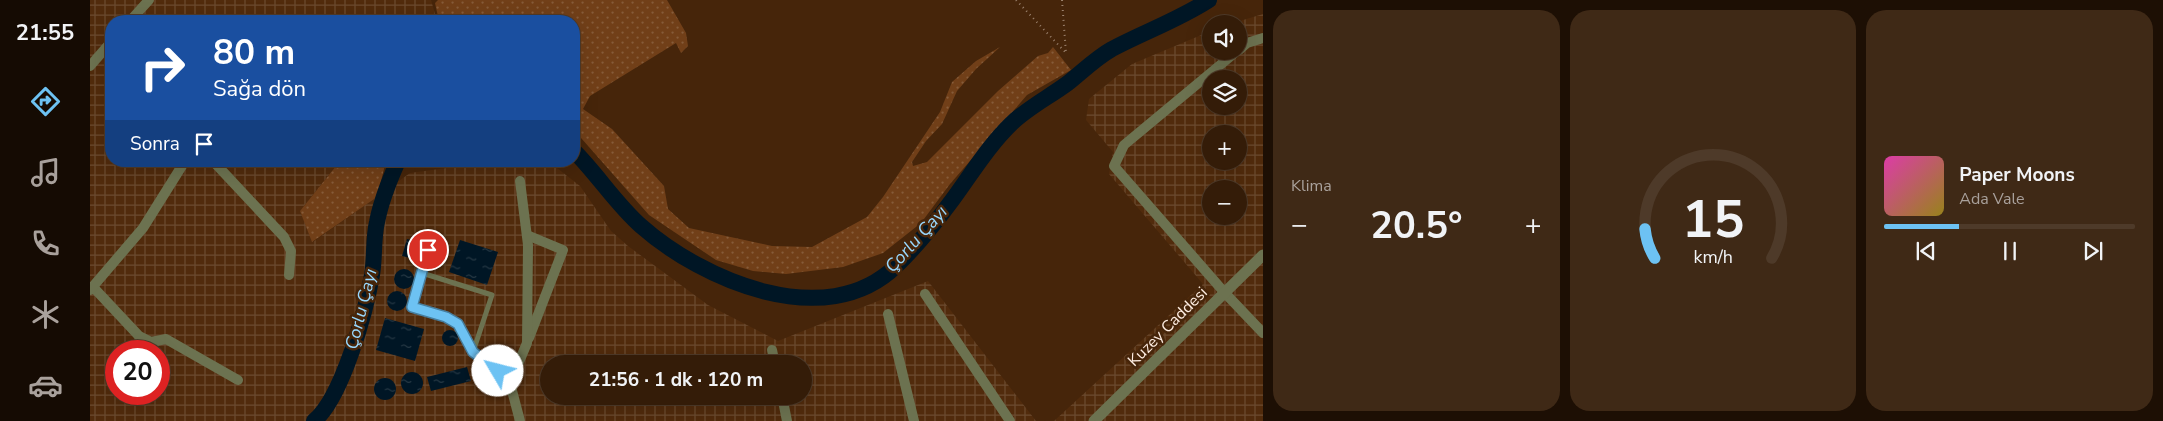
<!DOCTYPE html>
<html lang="tr">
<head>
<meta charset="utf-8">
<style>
  body { margin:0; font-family:"Nunito Sans",sans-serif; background:#3f2916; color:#f1f3f6; height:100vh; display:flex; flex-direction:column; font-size:19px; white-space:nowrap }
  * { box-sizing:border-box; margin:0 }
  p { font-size:16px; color:#a9a19c }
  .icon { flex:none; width:28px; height:28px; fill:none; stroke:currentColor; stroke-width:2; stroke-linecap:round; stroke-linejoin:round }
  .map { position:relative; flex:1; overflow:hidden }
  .sheet { display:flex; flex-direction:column; gap:10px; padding:10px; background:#1d0f04; width:900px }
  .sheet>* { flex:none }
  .hud { position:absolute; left:15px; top:15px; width:475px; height:152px; border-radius:20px; box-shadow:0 5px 20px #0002,0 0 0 1px #4e3a29; background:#1a4fa0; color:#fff; overflow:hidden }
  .fabs { position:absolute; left:1112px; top:15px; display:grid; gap:10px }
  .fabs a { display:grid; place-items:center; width:45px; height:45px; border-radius:50%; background:#341c08; box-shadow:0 5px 20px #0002,0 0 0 1px #4e3a29; font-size:25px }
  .speed { position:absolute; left:15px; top:340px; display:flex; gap:10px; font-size:25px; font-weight:700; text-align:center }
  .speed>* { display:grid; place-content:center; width:65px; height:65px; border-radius:50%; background:#341c08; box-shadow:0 5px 20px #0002,0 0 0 1px #4e3a29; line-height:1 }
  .speed .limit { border:8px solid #d22; background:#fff; color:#111 }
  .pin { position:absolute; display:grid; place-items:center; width:42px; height:42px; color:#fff; margin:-21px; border:2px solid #fff; border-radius:50%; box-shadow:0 1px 5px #0007 }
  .me { position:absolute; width:55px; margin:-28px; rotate:307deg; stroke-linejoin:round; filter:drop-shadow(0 0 4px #0008) }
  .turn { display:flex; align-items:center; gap:18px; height:105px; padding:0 25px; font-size:22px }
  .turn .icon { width:65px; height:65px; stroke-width:2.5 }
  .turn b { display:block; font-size:35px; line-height:42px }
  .then { display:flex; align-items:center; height:48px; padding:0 25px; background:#0003; gap:10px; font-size:19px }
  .big { font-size:38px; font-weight:700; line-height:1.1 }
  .sheet .widget { flex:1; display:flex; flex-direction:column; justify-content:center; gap:8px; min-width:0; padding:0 18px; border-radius:20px; background:#3f2916 }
  .sheet .dial { align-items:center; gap:0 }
  .dial svg { height:130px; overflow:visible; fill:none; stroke:#4e3a29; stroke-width:7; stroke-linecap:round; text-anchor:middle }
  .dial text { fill:#f1f3f6; stroke:none }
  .song { display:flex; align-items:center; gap:15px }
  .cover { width:60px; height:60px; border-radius:8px; background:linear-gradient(135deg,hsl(320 70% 55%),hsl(50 70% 35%)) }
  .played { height:5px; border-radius:2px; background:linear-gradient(90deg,#6dc2f3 30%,#4e3a29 30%) }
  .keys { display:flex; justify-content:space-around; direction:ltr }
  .heat { display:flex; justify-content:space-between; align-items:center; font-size:28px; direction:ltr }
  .sheet .tiles { flex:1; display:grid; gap:10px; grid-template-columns:repeat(3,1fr) }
  .trip { position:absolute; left:450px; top:355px; width:272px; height:50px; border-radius:25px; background:#341c08; box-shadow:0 5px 20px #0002,0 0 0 1px #4e3a29; font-weight:700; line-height:50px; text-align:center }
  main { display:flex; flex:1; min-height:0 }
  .tab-bar { display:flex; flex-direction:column; width:90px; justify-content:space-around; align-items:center; background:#150b03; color:#a9a19c }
  .tab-bar .icon { width:35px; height:35px }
  .tab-bar .current { color:#6dc2f3 }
  .tab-bar b { font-size:22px; color:#f1f3f6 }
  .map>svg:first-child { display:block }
  .industrial { fill:url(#industrial-grid); fill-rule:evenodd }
  .grass { fill:url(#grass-dots) }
  .water { fill:url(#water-ripples) }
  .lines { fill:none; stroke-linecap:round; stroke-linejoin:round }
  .river { stroke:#001625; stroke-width:16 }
  .path { stroke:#9c836f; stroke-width:2; stroke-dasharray:1 4; stroke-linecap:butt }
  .service { stroke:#6c7250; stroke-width:5 }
  .minor { stroke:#6c7250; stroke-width:10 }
  .tertiary { stroke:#6c7250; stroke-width:11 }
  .route-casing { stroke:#477e9e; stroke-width:12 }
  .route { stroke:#6dc2f3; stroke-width:9 }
  .labels { text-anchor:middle; stroke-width:5; stroke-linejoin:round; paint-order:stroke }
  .street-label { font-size:16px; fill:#feede2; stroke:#46250a }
  .water-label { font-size:18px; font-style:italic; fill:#98d8fe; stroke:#46250a }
</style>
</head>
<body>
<main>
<nav class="tab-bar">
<b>21:55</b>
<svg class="icon current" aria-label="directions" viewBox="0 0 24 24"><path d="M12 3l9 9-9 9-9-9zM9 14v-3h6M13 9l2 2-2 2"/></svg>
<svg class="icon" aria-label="music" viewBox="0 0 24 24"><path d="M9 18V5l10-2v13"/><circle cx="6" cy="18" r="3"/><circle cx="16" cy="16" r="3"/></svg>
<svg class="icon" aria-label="phone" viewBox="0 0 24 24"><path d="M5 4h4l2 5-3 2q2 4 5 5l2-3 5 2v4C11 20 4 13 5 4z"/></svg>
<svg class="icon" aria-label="climate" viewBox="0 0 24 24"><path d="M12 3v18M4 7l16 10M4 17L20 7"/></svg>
<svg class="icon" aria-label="car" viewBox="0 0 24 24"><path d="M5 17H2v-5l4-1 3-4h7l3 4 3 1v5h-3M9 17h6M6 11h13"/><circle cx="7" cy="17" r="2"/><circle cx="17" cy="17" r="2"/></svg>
</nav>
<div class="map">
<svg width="1173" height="421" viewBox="0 0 1173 421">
  <defs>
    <pattern id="industrial-grid" width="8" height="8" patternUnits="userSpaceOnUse" patternTransform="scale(1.25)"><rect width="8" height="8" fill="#512b0c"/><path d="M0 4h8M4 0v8" fill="none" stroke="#6b4a2f"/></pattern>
    <pattern id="grass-dots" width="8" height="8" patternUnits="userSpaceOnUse" patternTransform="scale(1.25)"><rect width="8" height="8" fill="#713f18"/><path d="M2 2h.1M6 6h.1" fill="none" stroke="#865b39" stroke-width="1.8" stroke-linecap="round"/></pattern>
    <pattern id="water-ripples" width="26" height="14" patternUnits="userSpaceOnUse" patternTransform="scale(1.25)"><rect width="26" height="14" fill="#001625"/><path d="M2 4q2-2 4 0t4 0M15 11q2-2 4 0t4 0" fill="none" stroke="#263844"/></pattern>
  </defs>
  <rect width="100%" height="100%" fill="#46250a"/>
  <g class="industrial">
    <path d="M0,0H341L347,21H21V161H250L210,211L223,242L320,173L408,161H458L490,186L521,231L538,246L618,305L688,341L838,281L946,421H0ZM26,351H69V394H26ZM459,364H714V396H459Z"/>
    <path d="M1173,14V421H964L1113,284L1019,174L1023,152L996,120L999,99L1042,64L1121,31V51H1149V24H1140ZM1121,79H1149V106H1121ZM1121,134H1149V161H1121ZM1121,189H1149V216H1121Z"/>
  </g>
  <g class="grass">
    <path d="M348,0H577L596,33L598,46L591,53L586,43L500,96L493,109L522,129L574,186L578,209L599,228L682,246L722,247L777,217L793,197L850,112L862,82L886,61L910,47L886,69L867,91L852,124L836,141L822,162L823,166L837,162L908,91L948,56L958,53L963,47L981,70L937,95L860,184L831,223L793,253L753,267L696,274L663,271L626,260L559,215L484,130V21H349L345,3Z"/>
    <path d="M250,161H296L287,197L222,242L210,211Z"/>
  </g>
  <g class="water">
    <path d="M317,239L325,241L320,258L312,256Z"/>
    <path d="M370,240L408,252L397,285L359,272Z"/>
    <circle cx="314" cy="279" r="10"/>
    <circle cx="307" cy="301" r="10"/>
    <path d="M295,318L334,329L325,361L286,350Z"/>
    <circle cx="360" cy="338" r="8"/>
    <path d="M377,367L381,381L341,391L337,377Z"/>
    <circle cx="322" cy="383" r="11"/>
    <circle cx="295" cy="389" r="11"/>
  </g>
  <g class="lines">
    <g class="river">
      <path d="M484,151C508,175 526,204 551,226C612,280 736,334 806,266C827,246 846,222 863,199C882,173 899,145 922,123C939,107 959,97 978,83C993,71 1006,58 1022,49C1054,32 1088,20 1119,0"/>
      <path d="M224,421C252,398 276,311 282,275C285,257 283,239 287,222C291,201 299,181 308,161"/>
    </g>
    <g class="path">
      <path d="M926,0L976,53"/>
      <path d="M972,0L976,53"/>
    </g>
    <g class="service">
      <path d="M338,250L322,307L357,317L368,325L383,352L421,380"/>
      <path d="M332,273L402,295L383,352"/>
    </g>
    <g class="minor">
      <path d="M40,21L59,0"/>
      <path d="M1149,50L1157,43L1173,38"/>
      <path d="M1147,51L1034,145L1024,166L1134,292L1173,333"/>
      <path d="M0,66L21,42"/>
      <path d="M123,161L194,237L201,251L199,275"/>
      <path d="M437,235L473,250L439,338"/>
      <path d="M3,287L49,336L61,342L76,339L148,380"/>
      <path d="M0,290L53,228L95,161"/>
      <path d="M835,294L920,421"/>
      <path d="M798,314L824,421"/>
      <path d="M682,350L685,364"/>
      <path d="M692,396L697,421"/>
      <path d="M430,421L420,383L437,343L438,245L430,181"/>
    </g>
    <path class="tertiary" d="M1004,421L1173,255"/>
  </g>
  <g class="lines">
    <defs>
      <path id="route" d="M338,250L322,307L356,317L368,324L383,352L408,371"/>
    </defs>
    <use href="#route" class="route-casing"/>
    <use href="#route" class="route"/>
  </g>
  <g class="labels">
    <g class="street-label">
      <text transform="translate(1077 326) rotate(-45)" y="6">Kuzey Caddesi</text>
    </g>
    <g class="water-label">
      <text transform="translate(826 239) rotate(-48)" y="6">Çorlu Çayı</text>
      <text transform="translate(271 309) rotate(-76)" y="6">Çorlu Çayı</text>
    </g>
  </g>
</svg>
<div class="fabs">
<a><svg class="icon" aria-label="sound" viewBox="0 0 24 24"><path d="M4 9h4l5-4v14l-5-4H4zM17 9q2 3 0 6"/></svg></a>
<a><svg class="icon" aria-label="layers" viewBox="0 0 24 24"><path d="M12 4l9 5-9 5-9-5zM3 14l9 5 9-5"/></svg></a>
<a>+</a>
<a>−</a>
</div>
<div class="speed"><div class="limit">20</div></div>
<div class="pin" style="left:338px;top:250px;background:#d93025"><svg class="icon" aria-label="arrive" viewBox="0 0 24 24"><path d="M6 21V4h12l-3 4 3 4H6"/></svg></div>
<svg class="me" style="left:408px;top:371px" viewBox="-20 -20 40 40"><circle r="19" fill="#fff"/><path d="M0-13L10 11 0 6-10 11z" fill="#6dc2f3"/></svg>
<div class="trip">21:56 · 1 dk · 120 m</div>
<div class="hud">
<div class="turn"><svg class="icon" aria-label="right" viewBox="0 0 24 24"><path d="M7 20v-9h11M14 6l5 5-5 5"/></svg><div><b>80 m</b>Sağa dön</div></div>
<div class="then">Sonra<svg class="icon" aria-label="arrive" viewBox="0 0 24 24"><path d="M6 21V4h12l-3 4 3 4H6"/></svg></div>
</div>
</div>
<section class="sheet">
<div class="tiles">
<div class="widget"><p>Klima</p>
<div class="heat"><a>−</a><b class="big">20.5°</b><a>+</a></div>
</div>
<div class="widget dial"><svg viewBox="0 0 100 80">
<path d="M14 69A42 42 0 1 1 86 69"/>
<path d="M14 69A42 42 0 0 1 8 51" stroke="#6dc2f3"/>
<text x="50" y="56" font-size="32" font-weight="700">15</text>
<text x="50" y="72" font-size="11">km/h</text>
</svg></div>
<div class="widget">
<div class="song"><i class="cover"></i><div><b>Paper Moons</b><p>Ada Vale</p></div></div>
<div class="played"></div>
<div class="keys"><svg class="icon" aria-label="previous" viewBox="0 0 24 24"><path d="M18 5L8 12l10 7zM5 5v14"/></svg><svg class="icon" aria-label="pause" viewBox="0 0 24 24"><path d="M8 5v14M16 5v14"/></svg><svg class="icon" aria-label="next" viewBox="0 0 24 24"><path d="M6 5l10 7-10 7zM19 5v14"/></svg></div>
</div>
</div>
</section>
</main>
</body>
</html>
